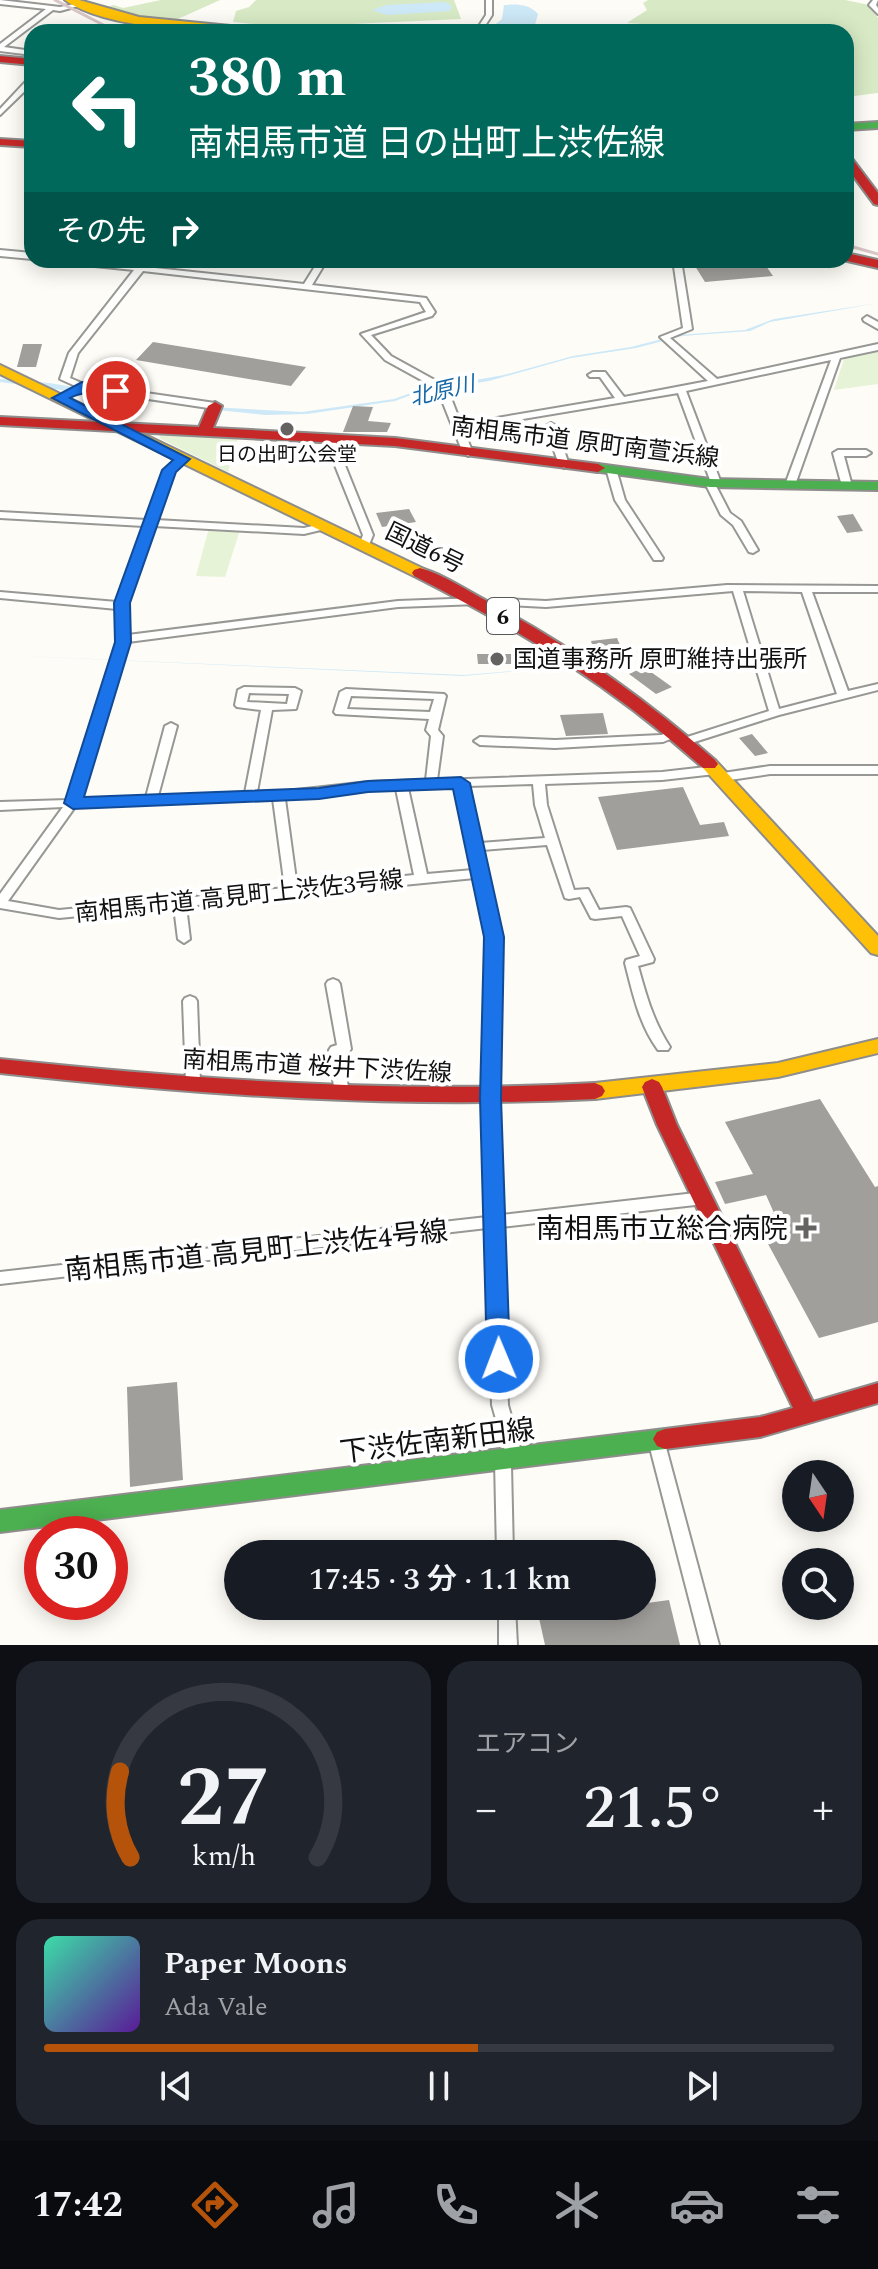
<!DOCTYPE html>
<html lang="ja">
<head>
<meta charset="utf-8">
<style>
  body { margin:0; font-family:Spectral,"Noto Sans JP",serif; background:#20242c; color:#f1f3f6; height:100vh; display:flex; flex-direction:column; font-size:30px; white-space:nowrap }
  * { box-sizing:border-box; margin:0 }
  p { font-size:26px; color:#9ea1a6 }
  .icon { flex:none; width:44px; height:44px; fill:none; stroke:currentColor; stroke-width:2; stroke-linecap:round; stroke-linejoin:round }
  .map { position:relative; height:1645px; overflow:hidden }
  .details { display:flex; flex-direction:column; gap:16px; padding:16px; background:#0d0f14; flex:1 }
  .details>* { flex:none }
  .banner { position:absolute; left:24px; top:24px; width:830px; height:244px; border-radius:24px; box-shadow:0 4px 20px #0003; background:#00695c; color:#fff; overflow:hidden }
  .needle { width:52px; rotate:167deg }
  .fabs { position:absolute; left:782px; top:1460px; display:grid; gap:16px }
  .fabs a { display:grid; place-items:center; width:72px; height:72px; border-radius:50%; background:#171b24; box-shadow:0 4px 20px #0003; font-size:40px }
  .speed { position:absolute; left:24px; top:1516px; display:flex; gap:16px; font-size:40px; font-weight:700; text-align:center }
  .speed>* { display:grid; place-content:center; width:104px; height:104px; border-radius:50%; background:#171b24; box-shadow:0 4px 20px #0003; line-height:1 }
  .speed .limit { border:12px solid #d22; background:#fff; color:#111 }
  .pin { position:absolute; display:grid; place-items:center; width:68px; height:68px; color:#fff; margin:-34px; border:4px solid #fff; border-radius:50%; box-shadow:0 2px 8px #0007 }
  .me { position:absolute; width:88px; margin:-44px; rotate:359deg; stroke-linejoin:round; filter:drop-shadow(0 0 6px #0008) }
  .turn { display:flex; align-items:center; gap:28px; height:168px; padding:0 32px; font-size:36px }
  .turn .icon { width:104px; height:104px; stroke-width:2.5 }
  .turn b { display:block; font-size:56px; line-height:68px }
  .then { display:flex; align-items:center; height:76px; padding:0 32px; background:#0003; gap:16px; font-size:30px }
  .big { font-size:60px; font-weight:600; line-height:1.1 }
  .details .widget { flex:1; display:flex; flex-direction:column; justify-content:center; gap:12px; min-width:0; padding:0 28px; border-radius:24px; background:#20242c }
  .details .dial { align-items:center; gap:0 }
  .dial svg { height:208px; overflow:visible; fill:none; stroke:#363941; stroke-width:7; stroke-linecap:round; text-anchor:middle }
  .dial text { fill:#f1f3f6; stroke:none }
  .song { display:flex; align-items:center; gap:24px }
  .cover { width:96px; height:96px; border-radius:12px; background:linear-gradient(135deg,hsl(160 70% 55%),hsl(270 70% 35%)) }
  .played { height:8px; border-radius:4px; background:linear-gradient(90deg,#b45309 55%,#363941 55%) }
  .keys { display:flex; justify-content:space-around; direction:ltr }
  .heat { display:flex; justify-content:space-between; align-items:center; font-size:44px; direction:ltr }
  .details .tiles { flex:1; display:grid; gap:16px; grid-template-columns:1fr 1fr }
  .widget:last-child { grid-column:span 2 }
  .trip { position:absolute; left:224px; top:1540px; width:432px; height:80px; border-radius:40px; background:#171b24; box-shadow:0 4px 20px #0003; font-weight:600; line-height:80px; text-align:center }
  .dock { display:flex; height:128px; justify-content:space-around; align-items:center; background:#090b0e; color:#9ea1a6 }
  .dock .icon { width:56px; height:56px }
  .dock .on { color:#b45309 }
  .dock b { font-size:36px; color:#f1f3f6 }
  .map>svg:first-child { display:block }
  .green { fill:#e7f3d7 }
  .forest { fill:#d8eac5 }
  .water { fill:#cde8f7 }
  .building { fill:#a19f9c }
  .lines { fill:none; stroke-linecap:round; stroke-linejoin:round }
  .street-casing { stroke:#979795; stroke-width:4 }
  .fast-casing { stroke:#8e8d8b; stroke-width:4 }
  .slow-casing { stroke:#8e8d8b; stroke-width:4 }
  .jam-casing { stroke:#8e8d8b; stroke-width:4 }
  .street { fill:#fffffe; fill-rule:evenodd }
  .fast { fill:#4caf50; fill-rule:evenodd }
  .slow { fill:#ffc107; fill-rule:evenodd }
  .jam { fill:#c62828; fill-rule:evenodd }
  .rail { stroke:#d9c6c7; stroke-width:3 }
  .route { fill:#1a73e8; stroke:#114b97; stroke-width:2 }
  .poi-dot { fill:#646362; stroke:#fff; stroke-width:3 }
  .labels { text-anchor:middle; stroke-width:8; stroke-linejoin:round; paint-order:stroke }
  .far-poi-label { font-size:20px; fill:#111; stroke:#fff }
  .far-water-label { font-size:22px; font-style:italic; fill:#1768a6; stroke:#fff }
  .shield { fill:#fff; stroke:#585858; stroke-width:2 }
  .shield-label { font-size:22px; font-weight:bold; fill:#111 }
  .street-label { font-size:24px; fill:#111; stroke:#fff }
  .poi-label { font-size:24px; fill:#111; stroke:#fff; text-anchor:start }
  .near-poi-label { font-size:28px; fill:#111; stroke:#fff; text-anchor:end }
  .near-street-label { font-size:28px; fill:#111; stroke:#fff }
</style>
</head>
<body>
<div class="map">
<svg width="878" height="1645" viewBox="0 0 878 1645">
  <rect width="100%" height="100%" fill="#fdfcf7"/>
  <g class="green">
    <path d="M878,349V384L834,390L844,359Z"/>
    <path d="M162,432L238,437L228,472L159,438Z"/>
    <path d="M209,528L240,530L225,577L196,576Z"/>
  </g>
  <g class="forest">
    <path d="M161,0H220L169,23L97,9L114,5L123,8Z"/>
    <path d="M256,0H454L461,19L351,24L346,32H309L307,29L233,22L236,11L249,7Z"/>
    <path d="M648,0H845L869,5L878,18V93L846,97V32H794L797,29L773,26L771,32L627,23L647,10L643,3Z"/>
  </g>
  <g class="water">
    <path d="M445,2L452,6L450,11L387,15L372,10L386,5Z"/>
    <path d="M504,5C517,4 529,4 538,14L533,32H486L502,19Z"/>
    <path d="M878,303L770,322L750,331L682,336L636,348L571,358L489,381L419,392L395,401L307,414L265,415L208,409L0,382V379L49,383L192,406L302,412L394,399L419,390L504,375L573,356L631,347L678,335L745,330L774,319Z"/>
    <path d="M0,655L464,675L565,667L463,676Z"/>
  </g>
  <g class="building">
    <path d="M762,260L773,276L705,282L695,266Z"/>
    <path d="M153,342L306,367L291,386L136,360Z"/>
    <path d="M23,344H42L36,367H17Z"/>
    <path d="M353,406L373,407L368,421L391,423L387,432H343Z"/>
    <path d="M409,509L416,522L382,527L376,513Z"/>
    <path d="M853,514L863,531L847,533L837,516Z"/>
    <path d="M617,638L625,657H607L593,648L591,641Z"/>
    <path d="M477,654H516V664H478Z"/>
    <path d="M644,667L672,687L656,694L629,674Z"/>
    <path d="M603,713L608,734L566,736L560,715Z"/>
    <path d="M752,734L768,753L755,756L739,738Z"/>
    <path d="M683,787L700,825L724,822L729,836L617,850L598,797Z"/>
    <path d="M820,1099L875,1187L878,1186V1322L819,1338L754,1218L774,1213L766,1195L725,1204L715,1182L753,1174L725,1122Z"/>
    <path d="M177,1382L183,1480L130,1487L127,1387Z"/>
    <path d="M669,1600L680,1645H545L539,1618Z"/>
  </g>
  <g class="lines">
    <defs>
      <g id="street">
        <path d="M0,0L60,7L79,3L82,5L60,11L53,10L4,47L32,51V55L0,51V44L46,9L0,4Z"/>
        <path d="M486,0H492V15L481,32H475L486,15Z"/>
        <path d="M873,0H878L876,5L878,8V14L869,5Z"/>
        <path d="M29,78H32V84L0,115V109Z"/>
        <path d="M0,250L32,253V259L0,256Z"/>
        <path d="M61,260H88L138,266L143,260H151L146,267L304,284L319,260H327L312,285L426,298L435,312L432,316L371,335L391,356L440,383L451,398L461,424L615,398L600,377H590L588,375L593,372H605L624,397L708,381L660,337L683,328L673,260H681L692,329L670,338L717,379L878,344V350L840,358L795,485L790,488L785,485L831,360L686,391L721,483L716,486L730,513L741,521L758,550L753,553L749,552L733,525L721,515L705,483L710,480L678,393L463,429L473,453L468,456L463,453L441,398L434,387L385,360L361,334L426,312L420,302L143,271L78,353L70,378L84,384L215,403L220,406L215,409L82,389L60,379L69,353L134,270L65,263Z"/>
        <path d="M867,316L878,322V329L864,321L863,319Z"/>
        <path d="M551,423L556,426L569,465L567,467L564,468L559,465L546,426Z"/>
        <path d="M329,435L334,438L373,535L368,547H360L359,545L363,535L324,438Z"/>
        <path d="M838,450H866L871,453L866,456H844L852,486L850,488L847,489L842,486L833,453Z"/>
        <path d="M183,456L188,459L173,471L156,520L304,528L325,523L330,526L329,528L304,534L154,526L127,603L128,635L398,601L478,598L483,601L478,604L398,607L128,642L81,799L146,797L165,726L171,723L177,726L158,796L245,793L261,710L237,707L235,705L238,690L244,687L295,688L301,691L296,709L272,710L257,792L287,791L368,782L426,780L431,736L426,730L429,719L336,714L334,712L340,692L346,689L444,694L446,696L438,730L443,736L437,780L662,772L715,766L721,770L715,774L662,780L545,784L547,805L574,890L588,889L599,910L626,907L630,908L654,959L653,962L638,966C646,995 653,1021 670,1047L668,1050H658C639,1024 633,994 625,963L626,960L640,956L622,916L595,919L591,918L580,897L569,899L565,898L547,845L482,850L500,937L497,1098L501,1215L704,1192L709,1194L711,1198L709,1202L704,1204L501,1227L508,1405L523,1459L521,1464L515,1466L511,1465L513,1554H497L495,1460L497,1455L506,1454L492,1405L487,1228L0,1284V1272L487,1217L483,1098L488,937L475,878L186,906L190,939L184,943L178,939L174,907L59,918L0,908V894L63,807L0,810V802L68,800L71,796L118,642L117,609L0,598V592L117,602L144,526L0,518V512L147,520L164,470ZM249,693L289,694L287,704L247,702ZM351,696L434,699L430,712L347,709ZM533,784L535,805L545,838L480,843L468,786ZM456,787L473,870L427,874L408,788ZM396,789L414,875L297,887L285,799L368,790ZM273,799L285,888L184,898L179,896L174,899L59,910L8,901L75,807Z"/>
        <path d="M612,469L617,472L625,500L663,558L662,560H654L615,500L607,472Z"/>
        <path d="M727,585L878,586V592H812L848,691L878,684V690L779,715L685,745L681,743L679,741L681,739L769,711L733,591L546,607L506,605L488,610L483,607L484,605L505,599L546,601ZM743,591L802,592L837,694L779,709Z"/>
        <path d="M676,730L682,733L680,735L663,742L555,748L480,745L474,741L480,737L555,740L661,735Z"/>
        <path d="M770,766H878V774H770L723,781L717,777L723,773Z"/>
        <path d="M333,979L338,981L340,984L351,1049L349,1052L343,1054L349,1094L347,1098H337L335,1094L329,1050L331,1047L337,1045L326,984L328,981Z"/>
        <path d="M190,996L195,998L197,1001L200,1083L198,1087H188L186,1083L183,1001L185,998Z"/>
        <path d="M656,1433L662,1435L664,1440L719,1645H701L648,1440L650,1435Z"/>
        <path d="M499,1606H515L517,1645H499Z"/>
      </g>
      <g id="fast">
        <path d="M878,122V128L846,130V124Z"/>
        <path d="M598,464L710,479L878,482V490L710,487L593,471V465Z"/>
        <path d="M665,1429L673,1432L677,1439L673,1446L665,1449L0,1532V1510Z"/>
      </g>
      <g id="slow">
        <path d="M65,0H79L139,17L261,29L266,32C213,32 108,31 65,0Z"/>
        <path d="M0,365L426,570L428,573L426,576H414L0,374Z"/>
        <path d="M709,759L715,760L878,936V955L871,953L703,768L700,764Z"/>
        <path d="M878,1039V1053L778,1077L595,1099L588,1096L585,1091L588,1086L595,1083L778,1063Z"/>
      </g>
      <g id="jam">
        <path d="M0,56L32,59V65L0,62Z"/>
        <path d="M0,139L32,141V147L0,145Z"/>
        <path d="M846,155L850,156L878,193V205L874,204L846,166Z"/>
        <path d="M846,253L878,260V268L843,260H846Z"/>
        <path d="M215,402L222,406L213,428L395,438L598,464L605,468L598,472L395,446L0,425V417L199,427L208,406Z"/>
        <path d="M420,568C443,574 466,590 487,601C570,645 645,698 715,760L718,764L715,768H703C616,689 519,629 414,576L412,573L414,570Z"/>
        <path d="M0,1059C198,1080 395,1094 595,1083L602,1086L605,1091L602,1096L595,1099C395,1109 198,1095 0,1073Z"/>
        <path d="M652,1079L659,1082L662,1087L677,1125L813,1402L878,1383V1403L760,1437L665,1449L657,1446L653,1439L657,1432L665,1429L760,1417L793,1408L657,1125L642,1087L645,1082Z"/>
      </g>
    </defs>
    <use href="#street" class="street-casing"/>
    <use href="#fast" class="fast-casing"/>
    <use href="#slow" class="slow-casing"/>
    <use href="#jam" class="jam-casing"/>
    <use href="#street" class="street"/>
    <use href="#fast" class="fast"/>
    <use href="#slow" class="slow"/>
    <use href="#jam" class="jam"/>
    <g class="rail">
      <path d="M55,0L117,32"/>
      <path d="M846,245L878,254"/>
    </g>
  </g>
  <path class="route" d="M82,382L116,387L123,391C109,401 92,386 70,398L190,459L176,472L130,603L131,642L84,797L319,788L368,781L461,777L470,783L504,937L501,1098L510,1359L507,1366L499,1369L491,1366L487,1359L480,1098L484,937L453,789L368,792L319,799L73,809L64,803L115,642L114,603L162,470L173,460L52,398Z"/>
  <g class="poi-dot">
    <circle cx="287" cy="429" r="8"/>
    <circle cx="497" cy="659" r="8"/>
    <path d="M802 1216h8v8h8v8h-8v8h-8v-8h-8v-8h8z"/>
  </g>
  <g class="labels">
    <g class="far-poi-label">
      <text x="287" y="461">日の出町公会堂</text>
    </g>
    <g class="far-water-label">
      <text transform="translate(442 390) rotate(-13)" y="8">北原川</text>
    </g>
    <rect class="shield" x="487" y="598" width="32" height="36" rx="6"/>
    <g class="shield-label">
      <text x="503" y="624">6</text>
    </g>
    <g class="street-label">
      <text transform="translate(585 442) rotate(7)" y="8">南相馬市道 原町南萱浜線</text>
      <text transform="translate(425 548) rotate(26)" y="8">国道6号</text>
      <text transform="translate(239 896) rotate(-6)" y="8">南相馬市道 高見町上渋佐3号線</text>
      <text transform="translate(317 1066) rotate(3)" y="8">南相馬市道 桜井下渋佐線</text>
    </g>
    <g class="poi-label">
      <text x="513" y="667">国道事務所 原町維持出張所</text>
    </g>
    <g class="near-poi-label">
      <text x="788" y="1238">南相馬市立総合病院</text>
    </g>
    <g class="near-street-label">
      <text transform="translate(256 1250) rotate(-6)" y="10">南相馬市道 高見町上渋佐4号線</text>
      <text transform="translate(437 1440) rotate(-7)" y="10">下渋佐南新田線</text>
    </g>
  </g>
</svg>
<div class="fabs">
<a><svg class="needle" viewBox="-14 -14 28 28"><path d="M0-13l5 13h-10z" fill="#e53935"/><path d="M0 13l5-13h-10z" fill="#9ea1a6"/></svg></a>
<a><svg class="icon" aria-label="search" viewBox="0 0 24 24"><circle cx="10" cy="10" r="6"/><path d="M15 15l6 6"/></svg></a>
</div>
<div class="speed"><div class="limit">30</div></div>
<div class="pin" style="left:116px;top:391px;background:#d93025"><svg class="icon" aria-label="arrive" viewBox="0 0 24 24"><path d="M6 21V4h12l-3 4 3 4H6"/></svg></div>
<svg class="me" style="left:499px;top:1359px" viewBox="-20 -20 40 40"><circle r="17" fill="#1a73e8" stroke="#fff" stroke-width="3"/><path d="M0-11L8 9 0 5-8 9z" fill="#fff"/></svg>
<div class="trip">17:45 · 3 分 · 1.1 km</div>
<div class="banner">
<div class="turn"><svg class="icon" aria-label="left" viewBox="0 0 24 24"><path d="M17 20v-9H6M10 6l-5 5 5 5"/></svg><div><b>380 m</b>南相馬市道 日の出町上渋佐線</div></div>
<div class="then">その先<svg class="icon" aria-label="right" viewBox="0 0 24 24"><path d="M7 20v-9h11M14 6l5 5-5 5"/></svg></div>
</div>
</div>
<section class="details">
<div class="tiles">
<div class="widget dial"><svg viewBox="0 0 100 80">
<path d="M14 69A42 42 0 1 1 86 69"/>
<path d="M14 69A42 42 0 0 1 10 36" stroke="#b45309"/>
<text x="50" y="56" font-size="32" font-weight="700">27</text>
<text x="50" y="72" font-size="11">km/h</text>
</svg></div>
<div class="widget"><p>エアコン</p>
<div class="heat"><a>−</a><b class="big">21.5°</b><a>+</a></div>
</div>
<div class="widget">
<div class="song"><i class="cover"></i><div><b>Paper Moons</b><p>Ada Vale</p></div></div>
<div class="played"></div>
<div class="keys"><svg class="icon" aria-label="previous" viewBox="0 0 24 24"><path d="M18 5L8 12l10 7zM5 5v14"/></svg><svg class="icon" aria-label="pause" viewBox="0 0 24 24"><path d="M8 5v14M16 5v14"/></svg><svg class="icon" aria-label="next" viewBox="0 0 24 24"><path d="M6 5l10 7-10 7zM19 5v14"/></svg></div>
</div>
</div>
</section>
<nav class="dock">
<b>17:42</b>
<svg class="icon on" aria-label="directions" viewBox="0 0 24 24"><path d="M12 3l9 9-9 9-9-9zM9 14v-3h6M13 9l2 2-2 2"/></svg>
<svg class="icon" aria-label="music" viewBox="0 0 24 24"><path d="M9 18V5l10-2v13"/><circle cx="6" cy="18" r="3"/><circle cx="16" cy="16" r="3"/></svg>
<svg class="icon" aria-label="phone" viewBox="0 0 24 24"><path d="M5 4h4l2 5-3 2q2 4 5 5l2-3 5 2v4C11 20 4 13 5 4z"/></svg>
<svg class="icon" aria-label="climate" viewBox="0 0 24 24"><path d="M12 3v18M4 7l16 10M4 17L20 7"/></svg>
<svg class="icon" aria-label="car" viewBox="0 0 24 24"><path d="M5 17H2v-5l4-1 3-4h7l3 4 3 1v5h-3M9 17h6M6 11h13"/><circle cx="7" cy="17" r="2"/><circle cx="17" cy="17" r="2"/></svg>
<svg class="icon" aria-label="filters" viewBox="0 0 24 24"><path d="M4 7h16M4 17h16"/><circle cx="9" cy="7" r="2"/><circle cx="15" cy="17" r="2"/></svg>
</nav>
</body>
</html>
